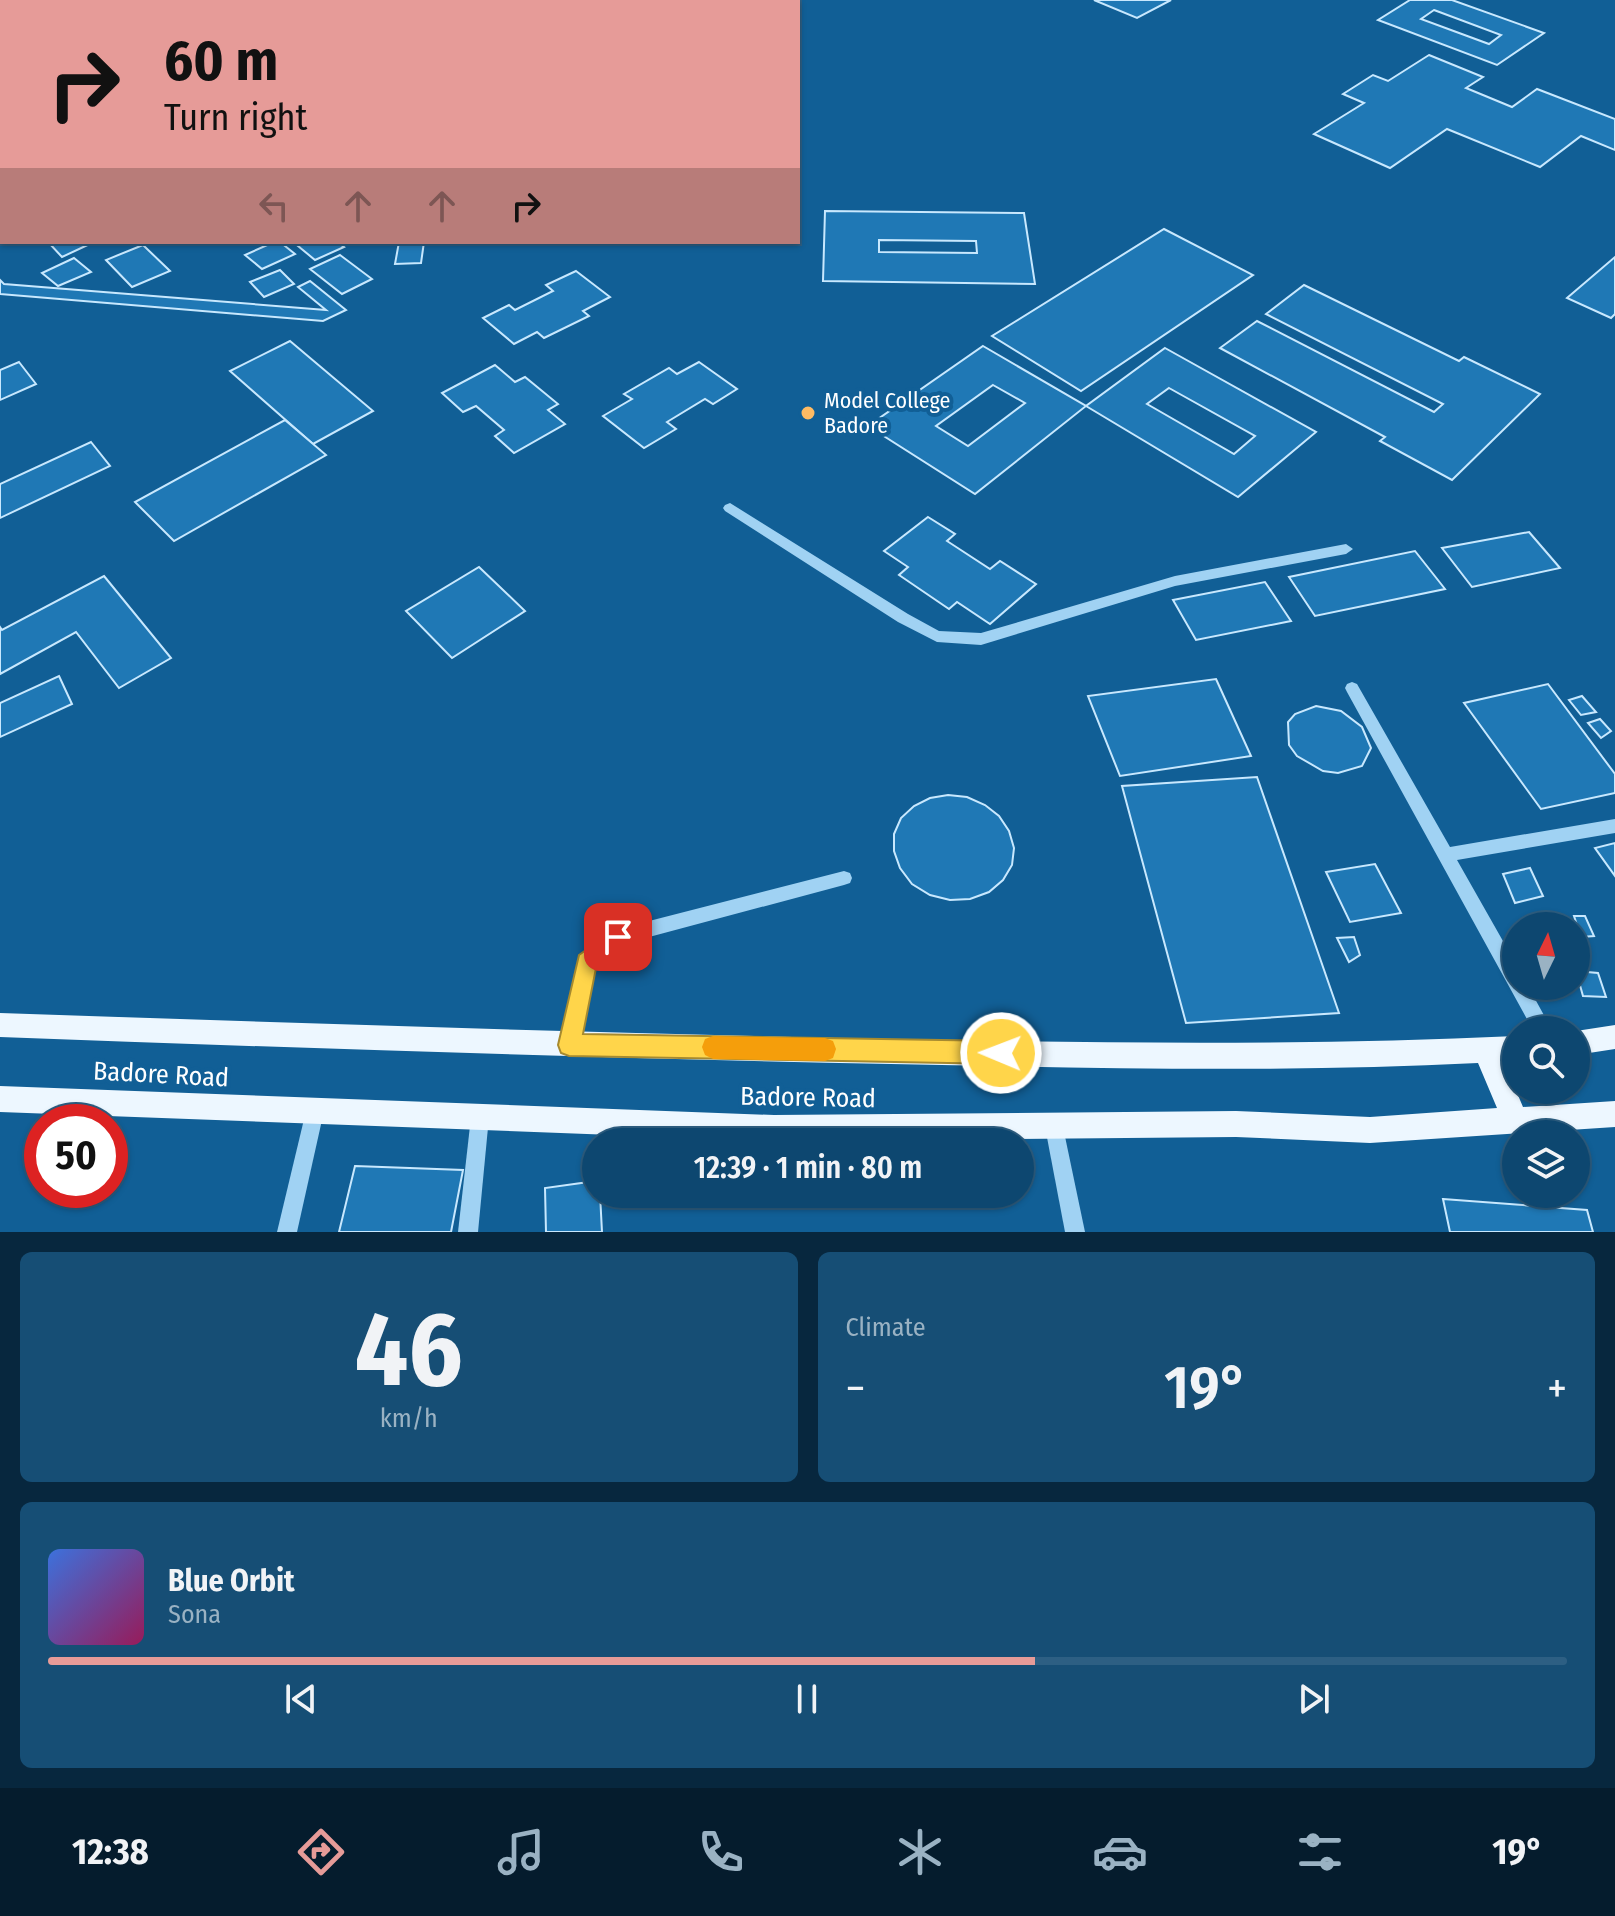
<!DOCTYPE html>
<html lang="en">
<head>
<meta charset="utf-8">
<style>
  body { margin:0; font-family:"Fira Sans Condensed",sans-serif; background:#164e75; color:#f1f3f6; height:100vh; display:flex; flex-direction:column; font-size:30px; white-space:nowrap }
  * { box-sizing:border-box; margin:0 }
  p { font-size:26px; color:#9ab2c3 }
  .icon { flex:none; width:44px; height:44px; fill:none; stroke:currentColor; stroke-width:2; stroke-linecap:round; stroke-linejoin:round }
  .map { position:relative; height:1232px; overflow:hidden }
  .side { display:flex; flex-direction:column; gap:20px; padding:20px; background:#07273e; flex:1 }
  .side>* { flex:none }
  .top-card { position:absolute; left:0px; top:0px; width:800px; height:244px; box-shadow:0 2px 6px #0004,0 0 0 2px #2d5f83; background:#e69b98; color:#111; overflow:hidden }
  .needle { width:52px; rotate:5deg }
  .controls { position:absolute; left:1502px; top:912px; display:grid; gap:16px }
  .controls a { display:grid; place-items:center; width:88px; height:88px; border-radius:50%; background:#0d4770; box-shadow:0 2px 6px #0004,0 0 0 2px #2d5f83; font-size:40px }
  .speed { position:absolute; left:24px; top:1104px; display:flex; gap:16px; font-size:40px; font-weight:700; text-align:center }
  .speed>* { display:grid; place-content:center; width:104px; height:104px; border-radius:50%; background:#0d4770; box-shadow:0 2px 6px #0004,0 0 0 2px #2d5f83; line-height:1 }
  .speed .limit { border:12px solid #d22; background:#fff; color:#111 }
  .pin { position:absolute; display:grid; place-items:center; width:68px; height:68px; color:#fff; margin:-34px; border-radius:16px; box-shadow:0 4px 12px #0006 }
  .me { position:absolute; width:88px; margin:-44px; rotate:271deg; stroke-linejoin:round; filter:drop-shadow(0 0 6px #0008) }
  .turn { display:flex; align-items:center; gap:28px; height:168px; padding:0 32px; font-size:36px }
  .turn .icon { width:104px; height:104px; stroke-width:2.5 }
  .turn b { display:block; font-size:56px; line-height:68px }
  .lanes { display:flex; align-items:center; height:76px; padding:0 32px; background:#0003; justify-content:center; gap:40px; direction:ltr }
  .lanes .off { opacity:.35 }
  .big { font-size:60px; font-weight:600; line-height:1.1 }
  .side .card { flex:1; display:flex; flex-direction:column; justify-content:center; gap:12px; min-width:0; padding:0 28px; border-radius:12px; background:#164e75 }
  .side .dial { align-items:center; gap:0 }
  .dial b { font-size:104px; line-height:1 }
  .song { display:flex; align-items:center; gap:24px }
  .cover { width:96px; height:96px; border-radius:12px; background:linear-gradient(135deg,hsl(220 70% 55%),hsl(330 70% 35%)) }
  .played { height:8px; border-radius:4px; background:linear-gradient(90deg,#e69b98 65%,#2d5f83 65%) }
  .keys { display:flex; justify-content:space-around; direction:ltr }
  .heat { display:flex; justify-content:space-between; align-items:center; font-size:44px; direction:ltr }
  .side .tiles { flex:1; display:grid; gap:20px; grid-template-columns:1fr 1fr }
  .card:last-child { grid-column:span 2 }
  .trip { position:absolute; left:582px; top:1128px; width:452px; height:80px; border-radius:40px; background:#0d4770; box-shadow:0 2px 6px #0004,0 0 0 2px #2d5f83; font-weight:600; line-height:80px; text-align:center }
  .tabs { display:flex; height:128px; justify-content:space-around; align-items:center; background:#051c2d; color:#9ab2c3 }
  .tabs .icon { width:56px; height:56px }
  .tabs .on { color:#e69b98 }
  .tabs b { font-size:36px; color:#f1f3f6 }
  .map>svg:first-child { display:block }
  .building { fill:#1f78b5; stroke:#c8e8fe; stroke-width:2; fill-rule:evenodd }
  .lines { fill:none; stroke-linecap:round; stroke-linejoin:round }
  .minor { fill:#a0d2f3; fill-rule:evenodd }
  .major { fill:#edf7ff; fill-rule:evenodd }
  .route { fill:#ffd54a; stroke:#a68a30; stroke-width:2 }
  .slow { fill:#f59e0b }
  .poi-dot { fill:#ffbb63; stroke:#115f96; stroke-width:3 }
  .labels { text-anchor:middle; stroke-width:8; stroke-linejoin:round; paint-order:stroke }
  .poi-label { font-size:22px; fill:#fff; stroke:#115f96; text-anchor:start }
  .near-street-label { font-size:26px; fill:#fff; stroke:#115f96 }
</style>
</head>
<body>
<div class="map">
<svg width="1615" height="1232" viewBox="0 0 1615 1232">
  <rect width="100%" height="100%" fill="#115f96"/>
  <g class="building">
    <path d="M1094,0H1171L1137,18Z"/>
    <path d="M1410,0H1452L1544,33L1497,65L1378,20ZM1434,10L1501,35L1489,44L1421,19Z"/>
    <path d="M1429,55L1483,77L1466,88L1512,107L1537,89L1615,119V150L1581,136L1540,167L1447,129L1390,168L1314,134L1364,103L1343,94L1373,75L1388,81Z"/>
    <path d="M825,211L1024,213L1035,284L823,281ZM879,240L976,241L977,253L879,252Z"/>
    <path d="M1164,229L1253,275L1081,391L992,336Z"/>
    <path d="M94,242L62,257L49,243L51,242Z"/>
    <path d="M274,242H280L295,254L262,269L245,255Z"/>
    <path d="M307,242H337L344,247L315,260L298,246Z"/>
    <path d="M399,242H424L421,263L395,264Z"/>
    <path d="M143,245L170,271L132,287L106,260Z"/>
    <path d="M340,255L372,279L342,294L310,269Z"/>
    <path d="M1615,257V314L1611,318L1567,298Z"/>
    <path d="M74,258L91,272L58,286L42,273Z"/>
    <path d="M280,270L294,284L264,297L250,282Z"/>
    <path d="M576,271L610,297L583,311L589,316L544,338L537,332L514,344L483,318L509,305L515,310L553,291L546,285Z"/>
    <path d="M0,280L4,284L326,310L298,287L310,281L346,310L323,321L0,294Z"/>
    <path d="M1304,285L1459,361L1464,357L1540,394L1452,480L1380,441L1385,437L1220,348L1257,321L1434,412L1443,404L1266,314Z"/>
    <path d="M290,341L373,411L313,444L230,371Z"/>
    <path d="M983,346L1086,406L975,494L868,426ZM993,385L1025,403L968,446L936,426Z"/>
    <path d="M1165,348L1316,432L1238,497L1086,406ZM1169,388L1255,436L1234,454L1147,404Z"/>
    <path d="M19,362L36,384L0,400V370Z"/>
    <path d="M699,362L737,389L713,404L705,399L667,422L676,429L644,448L603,416L632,399L624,394L669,368L677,374Z"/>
    <path d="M495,365L515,382L525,377L558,404L548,410L565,424L514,453L495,436L504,430L476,406L463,412L442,393Z"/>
    <path d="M285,420L326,455L174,541L135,502Z"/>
    <path d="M91,442L110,466L0,518V484Z"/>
    <path d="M928,517L955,534L947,541L990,569L1000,561L1036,584L990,624L957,602L949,609L899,575L908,567L884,551Z"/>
    <path d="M1529,532L1560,568L1472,587L1442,548Z"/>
    <path d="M1415,551L1445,589L1315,616L1289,577Z"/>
    <path d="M479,567L525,611L452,658L406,611Z"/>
    <path d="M104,576L171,658L119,688L76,632L0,674V627L2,630Z"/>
    <path d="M1265,582L1291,621L1196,640L1173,600Z"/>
    <path d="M59,676L72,704L0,737V703Z"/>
    <path d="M1216,679L1251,756L1120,776L1088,696Z"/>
    <path d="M1548,684L1615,774V793L1541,809L1464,703Z"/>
    <path d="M1582,696L1596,712L1581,715L1569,700Z"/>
    <path d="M1316,706L1341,711L1362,727L1371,748L1362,766L1338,773L1323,771L1297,756L1289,745L1288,722L1295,714Z"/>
    <path d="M1600,719L1611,731L1601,738L1588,723Z"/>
    <path d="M1257,777L1339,1013L1186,1023L1122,786Z"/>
    <path d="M948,795L967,797L985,805L999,816L1009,831L1014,848L1012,865L1003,880L989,892L970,899L950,900L930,895L912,884L900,868L894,851V834L901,818L914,806L930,798Z"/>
    <path d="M1615,843V876L1595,848Z"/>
    <path d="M1375,864L1401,913L1350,922L1326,872Z"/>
    <path d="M1530,868L1543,896L1515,903L1503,874Z"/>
    <path d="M1574,916H1585L1594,936L1581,937Z"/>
    <path d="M1354,937L1360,955L1349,962L1337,938Z"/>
    <path d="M1576,971L1598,973L1606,997L1583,996Z"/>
    <path d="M355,1166L463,1170L451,1232H339Z"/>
    <path d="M596,1181V1194H600L602,1232H546L545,1188Z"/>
    <path d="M1443,1199L1587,1210L1593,1232H1450Z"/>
  </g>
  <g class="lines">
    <g class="minor">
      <path d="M730,503L908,614L939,631L981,633L1175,576L1346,544L1353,549L1346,554L1175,586L981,645L937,642L898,622L725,511L723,508L725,505Z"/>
      <path d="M1352,682L1357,684L1450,847L1615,819V833L1457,860L1516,964V986H1528L1552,1030H1533L1347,692L1345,688L1347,684Z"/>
      <path d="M844,871L850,873L852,878L850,883L844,885L623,944L594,967L578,1045L575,1051L569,1054L563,1051L560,1045L577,963L580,957L618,929Z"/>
      <path d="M315,1102L322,1104L324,1111L297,1232H277L306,1111L308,1104Z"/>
      <path d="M480,1108L487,1110L489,1117L478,1232H458L471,1117L473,1110Z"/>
      <path d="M1054,1118L1061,1120L1063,1127L1085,1232H1065L1045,1127L1047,1120Z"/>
    </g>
    <g class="major">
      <path d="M0,1013C295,1023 589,1033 884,1039C1094,1043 1305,1046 1516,1036V1062H1504L1523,1107L1615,1101V1127L1370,1143L1236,1137L774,1141L0,1112V1086L774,1115L1236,1111L1370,1117L1497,1108L1478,1063C1283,1073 1087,1068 891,1064C594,1058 297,1048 0,1037Z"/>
      <path d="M1615,1025V1049L1576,1055V1031Z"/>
    </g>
  </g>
  <path class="route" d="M618,927L626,930L629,937L626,944L596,968L583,1034L1001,1041L1009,1045L1013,1053L1009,1061L1001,1064L569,1056L561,1053L558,1045L579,955Z"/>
  <path class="slow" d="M713,1036L825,1038L833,1041L836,1049L833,1058L825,1061L713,1059L705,1055L702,1047L705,1039Z"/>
  <circle class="poi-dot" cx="808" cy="413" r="8"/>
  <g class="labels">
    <g class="poi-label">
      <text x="824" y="408">Model College<tspan x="824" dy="25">Badore</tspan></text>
    </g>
    <g class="near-street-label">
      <text transform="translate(161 1074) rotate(3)" y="9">Badore Road</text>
      <text transform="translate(808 1097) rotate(1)" y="9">Badore Road</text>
    </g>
  </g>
</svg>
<div class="controls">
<a><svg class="needle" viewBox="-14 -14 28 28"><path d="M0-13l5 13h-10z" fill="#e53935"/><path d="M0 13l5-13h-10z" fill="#9ab2c3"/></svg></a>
<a><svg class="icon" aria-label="search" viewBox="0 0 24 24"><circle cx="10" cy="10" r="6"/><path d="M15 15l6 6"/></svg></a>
<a><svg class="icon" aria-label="layers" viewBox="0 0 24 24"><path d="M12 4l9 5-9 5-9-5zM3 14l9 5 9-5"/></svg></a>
</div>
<div class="speed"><div class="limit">50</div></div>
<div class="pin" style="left:618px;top:937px;background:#d93025"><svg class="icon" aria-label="arrive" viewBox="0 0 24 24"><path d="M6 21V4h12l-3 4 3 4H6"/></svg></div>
<svg class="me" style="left:1001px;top:1053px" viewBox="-20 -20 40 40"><circle r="17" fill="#ffd54a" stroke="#fff" stroke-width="3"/><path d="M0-11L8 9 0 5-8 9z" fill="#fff"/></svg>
<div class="trip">12:39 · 1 min · 80 m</div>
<div class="top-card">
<div class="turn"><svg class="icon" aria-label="right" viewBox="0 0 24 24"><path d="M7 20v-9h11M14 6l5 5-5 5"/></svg><div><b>60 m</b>Turn right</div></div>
<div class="lanes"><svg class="icon off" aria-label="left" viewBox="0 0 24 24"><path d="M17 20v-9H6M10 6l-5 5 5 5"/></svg><svg class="icon off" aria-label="ahead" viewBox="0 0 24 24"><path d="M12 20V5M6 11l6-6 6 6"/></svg><svg class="icon off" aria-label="ahead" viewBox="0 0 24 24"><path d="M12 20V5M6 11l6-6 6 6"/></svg><svg class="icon" aria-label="right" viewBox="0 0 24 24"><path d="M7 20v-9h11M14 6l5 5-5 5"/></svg></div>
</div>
</div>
<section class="side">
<div class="tiles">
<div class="card dial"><b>46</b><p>km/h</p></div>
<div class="card"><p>Climate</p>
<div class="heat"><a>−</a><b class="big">19°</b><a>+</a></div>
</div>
<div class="card">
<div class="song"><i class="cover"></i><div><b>Blue Orbit</b><p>Sona</p></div></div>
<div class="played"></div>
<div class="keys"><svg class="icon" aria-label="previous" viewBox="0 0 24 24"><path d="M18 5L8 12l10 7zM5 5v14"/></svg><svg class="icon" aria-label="pause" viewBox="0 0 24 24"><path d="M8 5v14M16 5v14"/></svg><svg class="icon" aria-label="next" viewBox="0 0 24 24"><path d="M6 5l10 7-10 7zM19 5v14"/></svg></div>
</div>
</div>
</section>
<nav class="tabs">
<b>12:38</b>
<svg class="icon on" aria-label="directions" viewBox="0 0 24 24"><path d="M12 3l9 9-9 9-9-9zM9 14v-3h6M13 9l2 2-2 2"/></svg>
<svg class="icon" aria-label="music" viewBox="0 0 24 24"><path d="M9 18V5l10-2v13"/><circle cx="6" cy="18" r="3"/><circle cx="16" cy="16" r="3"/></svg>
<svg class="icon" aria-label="phone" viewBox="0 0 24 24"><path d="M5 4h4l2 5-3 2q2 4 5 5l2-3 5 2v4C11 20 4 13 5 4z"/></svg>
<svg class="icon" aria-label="climate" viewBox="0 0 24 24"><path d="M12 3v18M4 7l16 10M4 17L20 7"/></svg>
<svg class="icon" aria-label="car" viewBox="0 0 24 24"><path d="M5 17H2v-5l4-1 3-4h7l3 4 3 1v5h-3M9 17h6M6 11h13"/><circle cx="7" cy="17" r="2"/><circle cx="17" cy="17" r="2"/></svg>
<svg class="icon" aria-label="filters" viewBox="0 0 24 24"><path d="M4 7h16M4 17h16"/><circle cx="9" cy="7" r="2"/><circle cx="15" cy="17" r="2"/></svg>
<b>19°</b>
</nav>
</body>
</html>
